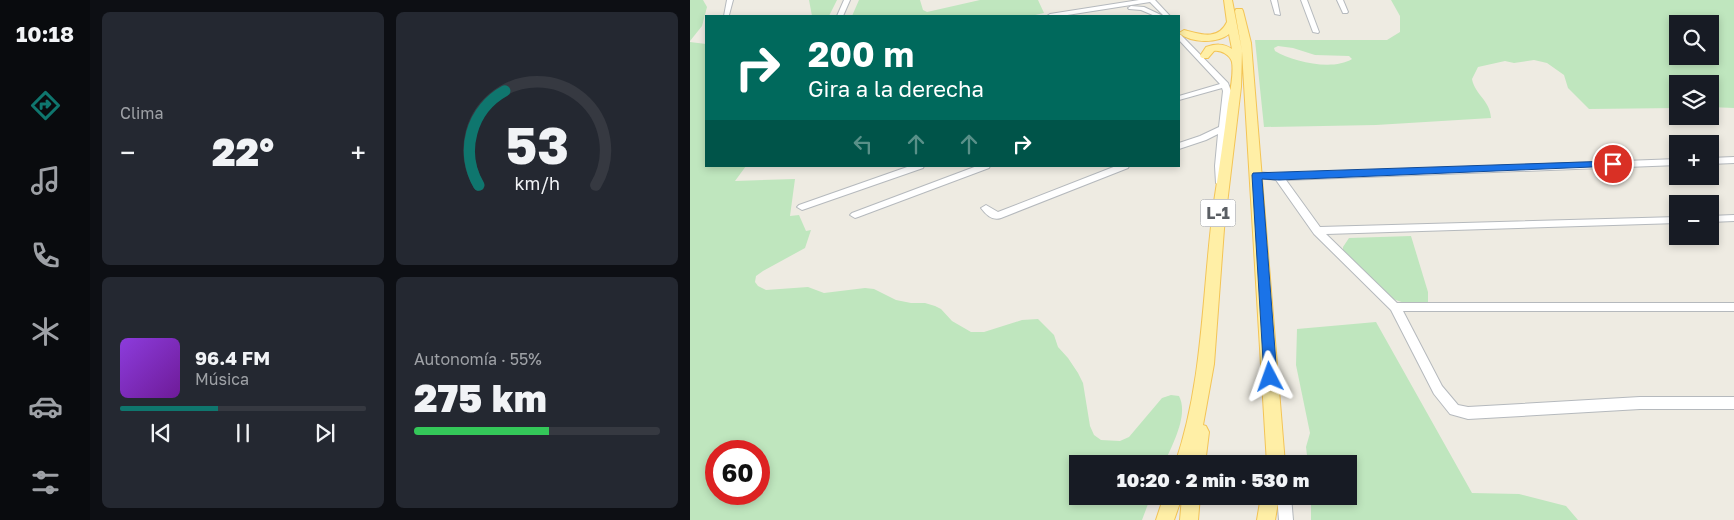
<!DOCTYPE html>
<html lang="es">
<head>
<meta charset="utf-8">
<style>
  body { margin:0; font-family:"Golos Text",sans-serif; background:#242831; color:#f1f3f6; height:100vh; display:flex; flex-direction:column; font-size:19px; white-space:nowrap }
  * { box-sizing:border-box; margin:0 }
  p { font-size:16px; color:#9ea1a6 }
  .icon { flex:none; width:28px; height:28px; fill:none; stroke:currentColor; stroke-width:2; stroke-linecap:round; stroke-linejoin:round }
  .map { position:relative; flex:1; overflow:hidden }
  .panel { display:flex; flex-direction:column; gap:12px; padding:12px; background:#0d0f14; width:600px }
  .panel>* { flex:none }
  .banner { position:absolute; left:15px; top:15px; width:475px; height:152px; border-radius:0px; box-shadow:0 2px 8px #0003; background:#00695c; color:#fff; overflow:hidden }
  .buttons { position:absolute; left:979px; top:15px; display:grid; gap:10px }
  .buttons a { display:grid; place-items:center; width:50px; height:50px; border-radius:0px; background:#171b24; box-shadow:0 2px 8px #0003; font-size:25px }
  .speed { position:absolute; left:15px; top:440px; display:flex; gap:10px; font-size:25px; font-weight:700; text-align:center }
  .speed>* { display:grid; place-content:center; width:65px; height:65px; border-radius:50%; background:#171b24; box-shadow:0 2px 8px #0003; line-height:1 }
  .speed .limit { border:8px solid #d22; background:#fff; color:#111 }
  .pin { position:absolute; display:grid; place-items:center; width:42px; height:42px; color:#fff; margin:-21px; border:2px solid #fff; border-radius:50%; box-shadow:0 1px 5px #0007 }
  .me { position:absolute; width:55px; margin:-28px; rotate:356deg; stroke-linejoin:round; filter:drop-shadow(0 0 4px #0008) }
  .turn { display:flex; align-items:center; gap:18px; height:105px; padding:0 20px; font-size:22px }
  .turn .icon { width:65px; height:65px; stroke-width:2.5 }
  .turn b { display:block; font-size:35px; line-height:42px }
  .lanes { display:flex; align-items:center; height:48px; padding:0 20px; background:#0003; justify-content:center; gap:25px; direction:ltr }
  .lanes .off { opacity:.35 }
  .big { font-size:38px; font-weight:800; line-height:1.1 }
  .panel .card { flex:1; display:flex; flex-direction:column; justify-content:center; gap:8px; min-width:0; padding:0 18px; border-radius:8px; background:#242831 }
  .panel .dial { align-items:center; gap:0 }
  .dial svg { height:130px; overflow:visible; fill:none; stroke:#363941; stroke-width:7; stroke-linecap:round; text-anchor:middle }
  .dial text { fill:#f1f3f6; stroke:none }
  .song { display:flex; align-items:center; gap:15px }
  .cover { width:60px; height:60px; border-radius:8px; background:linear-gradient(135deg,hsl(270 70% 55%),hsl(280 70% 35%)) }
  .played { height:5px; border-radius:2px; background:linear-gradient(90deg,#0f766e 40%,#363941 40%) }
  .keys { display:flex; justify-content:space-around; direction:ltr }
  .heat { display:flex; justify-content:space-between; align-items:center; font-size:28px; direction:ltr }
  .charge { height:8px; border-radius:4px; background:linear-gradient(90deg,#34c759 55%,#363941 0) }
  .panel .tiles { flex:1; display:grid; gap:12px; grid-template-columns:repeat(2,1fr) }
  .trip { position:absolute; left:379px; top:455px; width:288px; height:50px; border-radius:0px; background:#171b24; box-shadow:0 2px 8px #0003; font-weight:800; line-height:50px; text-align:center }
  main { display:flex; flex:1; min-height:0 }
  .tabs { display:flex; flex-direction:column; width:90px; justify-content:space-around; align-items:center; background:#090b0e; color:#9ea1a6 }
  .tabs .icon { width:35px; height:35px }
  .tabs .selected { color:#0f766e }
  .tabs b { font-size:22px; color:#f1f3f6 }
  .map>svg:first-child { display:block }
  .green { fill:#bfe6be; fill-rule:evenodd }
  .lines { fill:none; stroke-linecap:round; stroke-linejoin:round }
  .minor-casing { stroke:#b5b9bd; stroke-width:2 }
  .major-casing { stroke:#f3c456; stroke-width:2 }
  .minor { fill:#fff; fill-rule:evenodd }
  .major { fill:#ffefa6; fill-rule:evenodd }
  .route { fill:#1a73e8; stroke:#114b97 }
  .labels { text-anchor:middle; stroke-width:4; stroke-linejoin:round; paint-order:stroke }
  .shield { fill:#fff; stroke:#8c8f92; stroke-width:1 }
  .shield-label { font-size:16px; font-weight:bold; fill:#5b5f64 }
</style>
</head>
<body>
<main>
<nav class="tabs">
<b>10:18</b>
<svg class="icon selected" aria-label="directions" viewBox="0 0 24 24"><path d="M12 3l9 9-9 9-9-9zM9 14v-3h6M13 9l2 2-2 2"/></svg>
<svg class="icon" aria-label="music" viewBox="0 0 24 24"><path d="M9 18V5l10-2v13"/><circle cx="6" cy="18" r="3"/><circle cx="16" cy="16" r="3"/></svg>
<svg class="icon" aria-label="phone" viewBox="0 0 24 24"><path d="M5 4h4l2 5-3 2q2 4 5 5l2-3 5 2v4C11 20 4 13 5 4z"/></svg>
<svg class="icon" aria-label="climate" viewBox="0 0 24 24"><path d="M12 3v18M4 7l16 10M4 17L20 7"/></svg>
<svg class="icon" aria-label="car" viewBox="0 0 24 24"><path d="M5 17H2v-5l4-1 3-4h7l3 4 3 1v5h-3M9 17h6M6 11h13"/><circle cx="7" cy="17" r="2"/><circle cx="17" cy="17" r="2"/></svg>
<svg class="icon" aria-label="filters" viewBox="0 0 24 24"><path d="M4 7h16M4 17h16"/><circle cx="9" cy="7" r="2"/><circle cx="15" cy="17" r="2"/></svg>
</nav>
<section class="panel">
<div class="tiles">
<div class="card"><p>Clima</p>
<div class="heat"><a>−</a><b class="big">22°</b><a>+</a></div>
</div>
<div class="card dial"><svg viewBox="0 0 100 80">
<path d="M14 69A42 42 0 1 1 86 69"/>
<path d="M14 69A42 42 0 0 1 30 11" stroke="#0f766e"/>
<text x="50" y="56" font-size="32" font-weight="700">53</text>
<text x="50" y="72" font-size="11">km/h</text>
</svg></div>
<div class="card">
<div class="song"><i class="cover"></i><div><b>96.4 FM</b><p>Música</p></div></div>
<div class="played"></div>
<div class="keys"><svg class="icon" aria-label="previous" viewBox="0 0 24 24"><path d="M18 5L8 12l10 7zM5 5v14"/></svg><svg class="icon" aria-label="pause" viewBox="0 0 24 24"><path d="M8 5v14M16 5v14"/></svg><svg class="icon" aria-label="next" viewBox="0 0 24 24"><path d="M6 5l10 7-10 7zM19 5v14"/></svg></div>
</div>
<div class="card"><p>Autonomía · 55%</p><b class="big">275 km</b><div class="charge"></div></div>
</div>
</section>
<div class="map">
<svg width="1044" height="520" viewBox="0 0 1044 520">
  <rect width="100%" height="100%" fill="#eeebe2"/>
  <g class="green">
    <path d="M0,0H13L17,7L12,26L0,41Z"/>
    <path d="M119,0H147L139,16H122Z"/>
    <path d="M169,0H230L233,10L237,12L290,0H348L354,13L341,16H162Z"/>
    <path d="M701,0H1044V108L1020,107V84H988L987,108L899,109L878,88L874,75L857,63L844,60L824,63L815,61L788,67L782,79C785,95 800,100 801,118L686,125L574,127L565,40H697L710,32V16ZM988,24H1020V56H988ZM588,46L603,48L625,55L659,56L662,59C643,71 603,62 585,51L584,48Z"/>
    <path d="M0,42L16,44V166H56L45,181L105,179L100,216L109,215L116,231L121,230L115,248L73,271L66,276L65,282L68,286L76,290L118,287L134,293L175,288L184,289L206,300L221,303H235L245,306L251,309L262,321L281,332H294L332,320L348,319L364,335L368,347L378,358L388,373L393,383L400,426L404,435L411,440L430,441L439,437L472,398L481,395L489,396C499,415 482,445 474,464H388V496H461L452,520H0ZM26,451H69V494H26Z"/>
    <path d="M721,236L738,292V302C734,306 729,305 724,304C691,302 674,276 653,253V247L659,238Z"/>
    <path d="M686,322L782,493L829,494L876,506L888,520H621V496H658V464H618L616,447L620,433L606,365L607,329Z"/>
  </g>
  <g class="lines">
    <defs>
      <g id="minor">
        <path d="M37,0H43L39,15L34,16Z"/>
        <path d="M154,0H160L153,16H147Z"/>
        <path d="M449,0H465L480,16H474L460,2L371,16H357L360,14Z"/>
        <path d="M581,0H587L590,15L585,14Z"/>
        <path d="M611,0H617L629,32L628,33L623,32Z"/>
        <path d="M647,0H653L658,12L657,13H653Z"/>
        <path d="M441,6L454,7L471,15L465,16L451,10L439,9L438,8Z"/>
        <path d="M489,34L491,35L538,83L541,91L533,166L534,183L530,186L526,183L525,166L528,134L516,140L489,149V143L510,136L529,127L533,91L532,88L489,100V96L530,84L489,40Z"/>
        <path d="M1044,157V163L1020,164V158Z"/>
        <path d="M988,159V165L596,180L630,227L988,217V223L636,234L707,303H1044V311H713L752,386L768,405L778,407L950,397H1044V409H950L778,419L760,414L744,394L701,310L624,234L586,180L567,178L563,175L567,172L589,174Z"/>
        <path d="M220,166H234L233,168L115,209L112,210L107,207L109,205Z"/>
        <path d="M287,166H300L299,168L168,217L165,218L160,215L162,213Z"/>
        <path d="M426,166H439L438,168L311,218C303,221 296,215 291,208L296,205L308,212Z"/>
        <path d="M1044,215V221L1020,222V216Z"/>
        <path d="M587,496H601L603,520H589Z"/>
      </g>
      <g id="major">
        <path d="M534,0H542L552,51L545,11L546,9H552L553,11L561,43L595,464H577L552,51L551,87L534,229L524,364L513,425L516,426L519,432L515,464H485C514,380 512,289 524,202C529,169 534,137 538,104C540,93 544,73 542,62C540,55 531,50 524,51L518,58H512L510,56L516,47C525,44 533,43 542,49L539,34C527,44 501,43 489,33L494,30C510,34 528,41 537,22Z"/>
        <path d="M474,496H510L508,520H490L492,497L484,520H466Z"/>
        <path d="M571,496H589L585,520H567Z"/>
      </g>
    </defs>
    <use href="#minor" class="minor-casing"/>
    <use href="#major" class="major-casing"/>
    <use href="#minor" class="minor"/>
    <use href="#major" class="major"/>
  </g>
  <path class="route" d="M923,161L928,164L926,166L589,180L572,179L587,377L585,381L580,383L575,381L574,377L562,175L563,173Z"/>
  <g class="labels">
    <rect class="shield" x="510.5" y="199.5" width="35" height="27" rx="4"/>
    <g class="shield-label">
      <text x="528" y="219">L-1</text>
    </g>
  </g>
</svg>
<div class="buttons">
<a><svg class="icon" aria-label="search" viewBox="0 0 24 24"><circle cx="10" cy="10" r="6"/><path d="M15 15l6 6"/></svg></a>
<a><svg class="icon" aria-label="layers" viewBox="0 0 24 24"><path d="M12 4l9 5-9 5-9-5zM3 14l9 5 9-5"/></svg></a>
<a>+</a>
<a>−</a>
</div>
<div class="speed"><div class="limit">60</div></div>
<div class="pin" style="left:923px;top:164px;background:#d93025"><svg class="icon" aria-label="arrive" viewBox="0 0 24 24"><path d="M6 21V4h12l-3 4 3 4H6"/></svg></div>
<svg class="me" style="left:580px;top:377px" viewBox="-20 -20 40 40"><path d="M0-17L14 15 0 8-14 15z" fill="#1a73e8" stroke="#fff" stroke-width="4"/></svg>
<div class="trip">10:20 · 2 min · 530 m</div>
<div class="banner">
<div class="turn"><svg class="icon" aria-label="right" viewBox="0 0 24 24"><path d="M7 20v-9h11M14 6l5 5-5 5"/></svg><div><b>200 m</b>Gira a la derecha</div></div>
<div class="lanes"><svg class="icon off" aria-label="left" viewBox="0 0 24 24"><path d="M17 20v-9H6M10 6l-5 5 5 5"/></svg><svg class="icon off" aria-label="ahead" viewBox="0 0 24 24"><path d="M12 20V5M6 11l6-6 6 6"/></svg><svg class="icon off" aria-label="ahead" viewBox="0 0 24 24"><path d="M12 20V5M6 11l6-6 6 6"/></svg><svg class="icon" aria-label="right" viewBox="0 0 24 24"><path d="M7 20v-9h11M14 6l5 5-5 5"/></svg></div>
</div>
</div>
</main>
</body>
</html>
